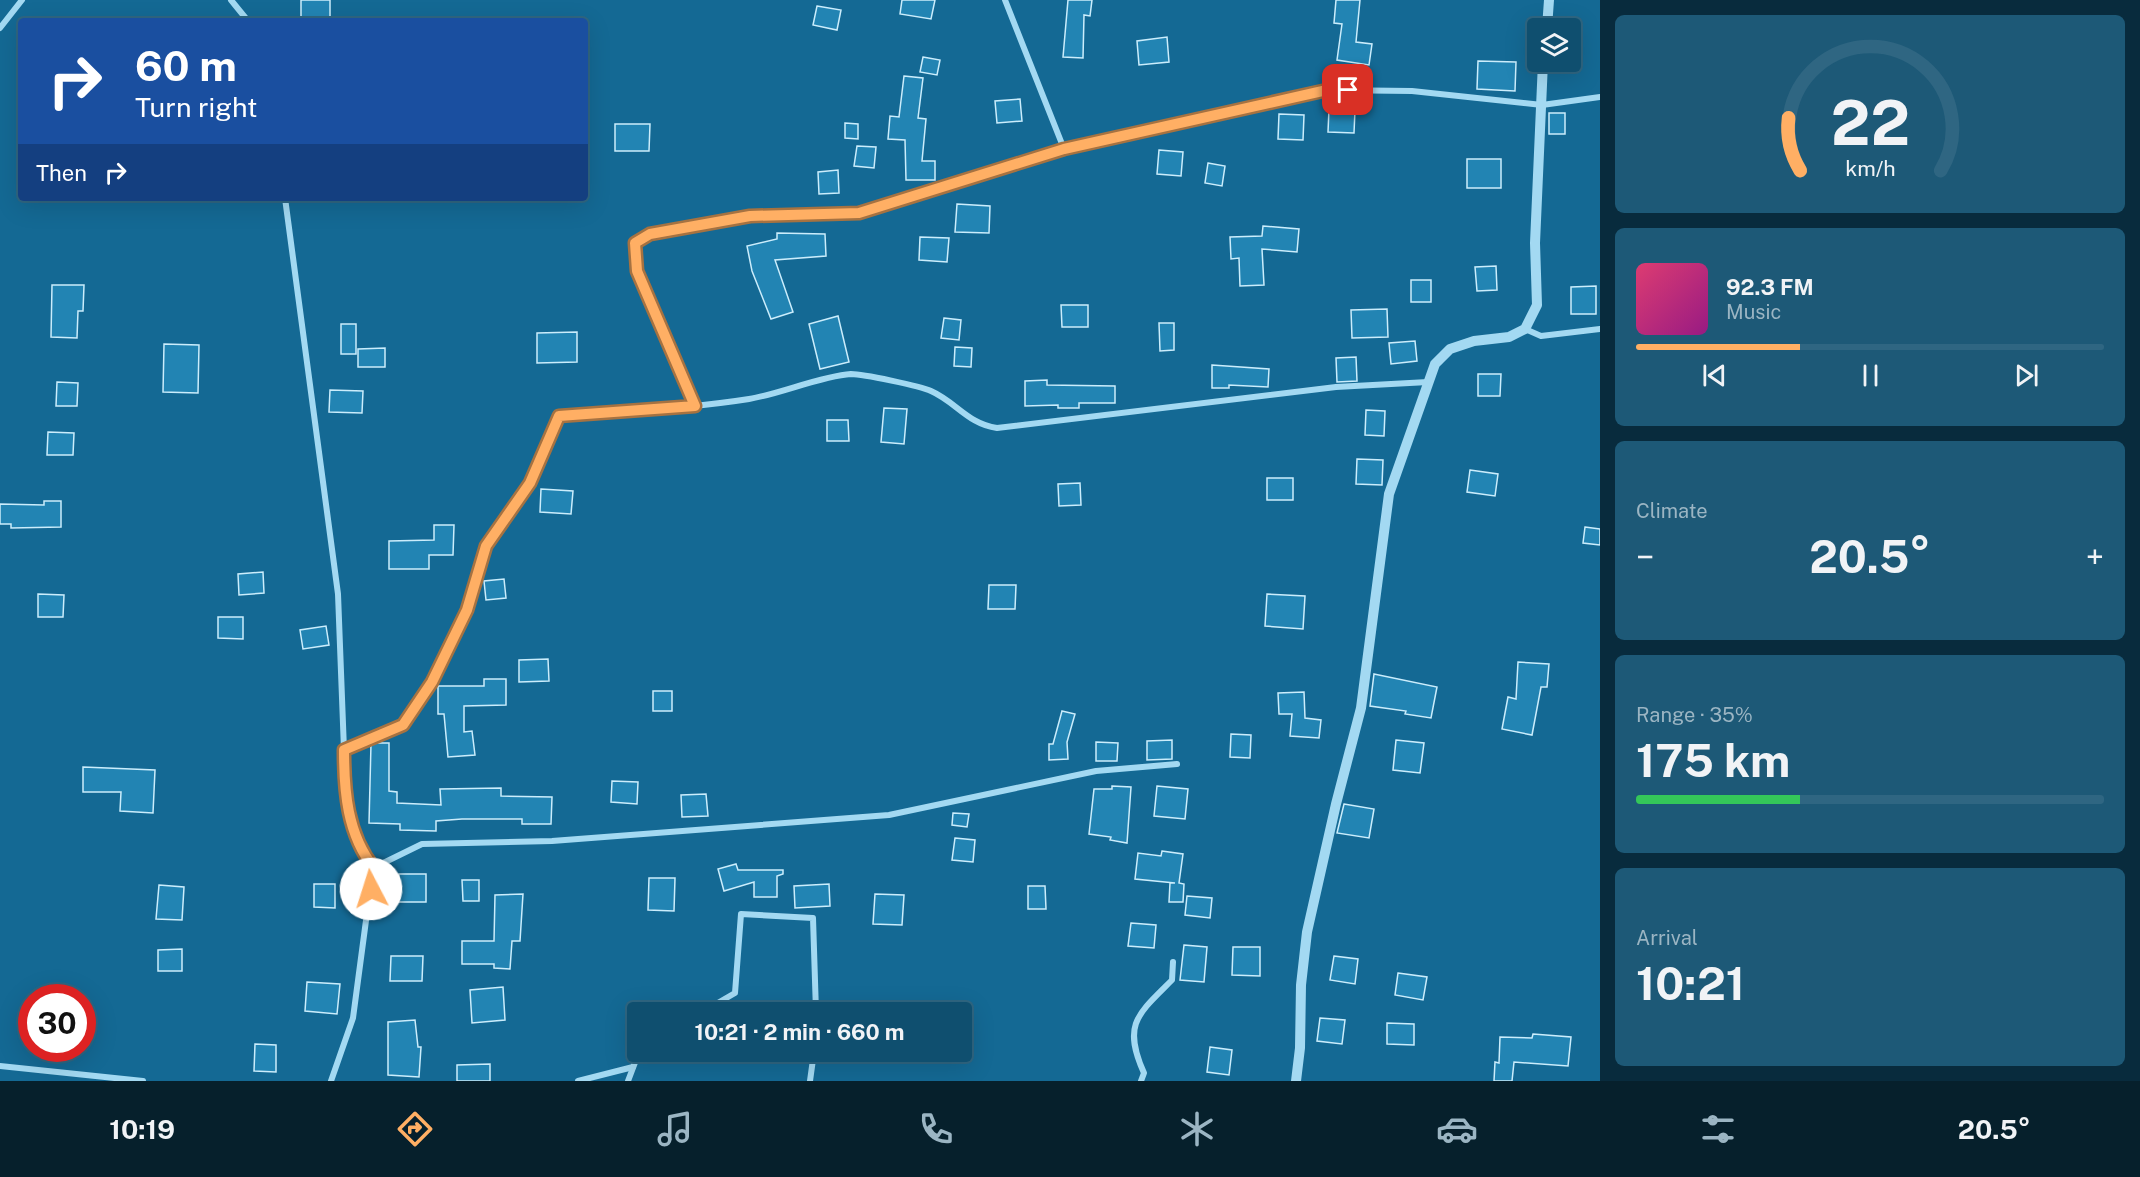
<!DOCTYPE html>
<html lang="en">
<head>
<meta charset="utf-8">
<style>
  body { margin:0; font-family:"Public Sans",sans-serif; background:#1d5977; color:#f1f3f6; height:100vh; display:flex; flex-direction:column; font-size:22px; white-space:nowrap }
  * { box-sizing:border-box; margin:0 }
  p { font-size:20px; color:#9bb5c3 }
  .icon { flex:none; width:33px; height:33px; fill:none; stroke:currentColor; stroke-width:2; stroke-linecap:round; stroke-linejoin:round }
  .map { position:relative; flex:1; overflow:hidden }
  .drawer { display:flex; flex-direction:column; gap:15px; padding:15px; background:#082b3d; width:540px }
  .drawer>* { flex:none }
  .guide { position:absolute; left:18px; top:18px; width:570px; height:183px; border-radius:6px; box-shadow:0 6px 24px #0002,0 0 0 2px #2f6682; background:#1a4fa0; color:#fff; overflow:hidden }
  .fabs { position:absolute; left:1527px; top:18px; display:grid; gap:12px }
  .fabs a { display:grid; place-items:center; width:54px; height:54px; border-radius:6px; background:#0f4f6f; box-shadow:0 6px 24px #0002,0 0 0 2px #2f6682; font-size:30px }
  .speed { position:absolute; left:18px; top:984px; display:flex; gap:12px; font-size:30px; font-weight:700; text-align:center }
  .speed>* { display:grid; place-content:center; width:78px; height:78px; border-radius:50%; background:#0f4f6f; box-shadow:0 6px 24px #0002,0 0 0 2px #2f6682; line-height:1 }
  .speed .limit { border:9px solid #d22; background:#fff; color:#111 }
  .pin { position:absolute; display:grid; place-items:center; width:51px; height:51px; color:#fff; margin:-26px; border-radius:12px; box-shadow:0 3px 9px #0006 }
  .me { position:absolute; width:66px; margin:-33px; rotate:355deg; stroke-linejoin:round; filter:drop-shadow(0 0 4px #0008) }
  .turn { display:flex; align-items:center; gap:21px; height:126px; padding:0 18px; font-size:27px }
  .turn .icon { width:78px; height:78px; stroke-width:2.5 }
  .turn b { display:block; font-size:42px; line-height:51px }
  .then { display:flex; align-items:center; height:57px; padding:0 18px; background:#0003; gap:12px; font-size:22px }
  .big { font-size:45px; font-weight:700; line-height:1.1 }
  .drawer .widget { flex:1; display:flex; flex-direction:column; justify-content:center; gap:9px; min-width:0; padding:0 21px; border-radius:9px; background:#1d5977 }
  .drawer .dial { align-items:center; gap:0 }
  .dial svg { height:156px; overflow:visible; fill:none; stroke:#2f6682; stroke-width:7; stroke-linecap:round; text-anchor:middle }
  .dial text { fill:#f1f3f6; stroke:none }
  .song { display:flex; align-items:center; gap:18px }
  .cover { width:72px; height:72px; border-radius:9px; background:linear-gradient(135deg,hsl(340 70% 55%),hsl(310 70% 35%)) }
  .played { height:6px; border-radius:3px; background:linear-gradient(90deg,#ffaf64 35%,#2f6682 35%) }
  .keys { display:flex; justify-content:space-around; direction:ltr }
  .heat { display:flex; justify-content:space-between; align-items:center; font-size:33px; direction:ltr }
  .charge { height:9px; border-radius:4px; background:linear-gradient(90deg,#34c759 35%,#2f6682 0) }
  .trip { position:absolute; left:627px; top:1002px; width:345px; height:60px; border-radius:6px; background:#0f4f6f; box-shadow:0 6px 24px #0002,0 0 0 2px #2f6682; font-weight:700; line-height:60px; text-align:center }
  .tab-bar { display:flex; height:96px; justify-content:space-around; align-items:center; background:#06202c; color:#9bb5c3 }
  .tab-bar .icon { width:42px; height:42px }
  .tab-bar .active { color:#ffaf64 }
  .tab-bar b { font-size:27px; color:#f1f3f6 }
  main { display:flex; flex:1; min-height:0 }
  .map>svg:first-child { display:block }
  .building { fill:#2284b3; stroke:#cbedfc; stroke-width:1.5 }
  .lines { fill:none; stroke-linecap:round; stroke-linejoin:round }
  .minor { stroke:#a3d9f2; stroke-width:6 }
  .tertiary { stroke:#a3d9f2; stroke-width:10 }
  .route-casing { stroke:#a67241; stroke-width:15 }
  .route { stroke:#ffaf64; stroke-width:10 }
</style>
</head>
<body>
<main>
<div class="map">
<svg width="1600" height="1081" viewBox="0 0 1600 1081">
  <rect width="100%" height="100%" fill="#146994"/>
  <g class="building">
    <path d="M301,0H330V18L301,17Z"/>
    <path d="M902,0H935L931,19L900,14Z"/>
    <path d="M1068,0H1092L1090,16L1084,15L1083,58L1063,57Z"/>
    <path d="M1336,0H1360L1356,42L1372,44L1369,65L1337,60L1342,24L1334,23Z"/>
    <path d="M817,6L841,10L837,30L813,25Z"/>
    <path d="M1167,37L1169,62L1139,65L1137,41Z"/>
    <path d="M923,57L940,60L937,75L920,72Z"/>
    <path d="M1478,61L1516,62L1515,91L1477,89Z"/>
    <path d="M904,76L923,78L918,118L926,119L922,161H935V180H906L905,140L888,139L890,116L899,117Z"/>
    <path d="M1020,99L1022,121L997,123L995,101Z"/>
    <path d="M1329,109L1355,110L1354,133L1328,132Z"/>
    <rect x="1549" y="113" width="16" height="21"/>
    <path d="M1279,114L1304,115L1303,140L1278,139Z"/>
    <path d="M845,123L858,124V139L845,138Z"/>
    <path d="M615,124H650L649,151H615Z"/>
    <path d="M857,146L876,147L874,168L854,166Z"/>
    <path d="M1159,150L1183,152L1181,176L1157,174Z"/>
    <rect x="1467" y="159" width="34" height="29"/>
    <path d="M1208,163L1225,166L1222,186L1205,183Z"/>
    <path d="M838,170L839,193L819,194L818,172Z"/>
    <path d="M957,204L990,206L989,233L955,232Z"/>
    <path d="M1263,226L1299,229L1297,252L1262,249L1264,285L1240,286L1239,258L1231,259L1230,237L1262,236Z"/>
    <path d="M777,233L825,234L826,256L775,260L793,312L771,319L752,271L747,246L777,239Z"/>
    <path d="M920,237L949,238L947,262L919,260Z"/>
    <path d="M1496,266L1497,290L1477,291L1475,267Z"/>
    <rect x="1411" y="280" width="20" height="22"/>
    <path d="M52,285H84L83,311H78L77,338L51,337Z"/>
    <path d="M1596,286V314H1571V287Z"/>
    <path d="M1061,305H1088V327H1062Z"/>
    <path d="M1387,309L1388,337L1352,338L1351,310Z"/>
    <path d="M838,316L849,362L820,369L809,324Z"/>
    <path d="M944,318L961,320L959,340L941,338Z"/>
    <path d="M1159,323H1174V350L1160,351Z"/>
    <rect x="341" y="324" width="15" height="30"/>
    <path d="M577,332V362L537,363V333Z"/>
    <path d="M1415,341L1417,361L1391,364L1389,343Z"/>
    <path d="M164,344L199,345L198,393L163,392Z"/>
    <path d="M955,347L972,348L971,367L954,366Z"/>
    <path d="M385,348V367H358V349Z"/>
    <path d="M1356,357L1357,381L1337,382L1336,358Z"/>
    <path d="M1212,365L1269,369L1268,387L1229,385V388H1212Z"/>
    <path d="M1478,374H1501L1500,396H1478Z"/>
    <path d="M1047,380V385L1115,386V403H1079V408H1058V405L1025,406V381Z"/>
    <path d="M57,382L78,383L77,406H56Z"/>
    <path d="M330,390L363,391L362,413L329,412Z"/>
    <path d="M884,408L907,409L904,444L881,442Z"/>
    <path d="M1366,410L1385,411L1384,436L1365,435Z"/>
    <path d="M827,420H848L849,441H827Z"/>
    <path d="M48,432L74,433L73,455H47Z"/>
    <path d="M1357,459L1383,460L1382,485L1356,484Z"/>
    <path d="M1470,470L1498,474L1495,496L1467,492Z"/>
    <rect x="1267" y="478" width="26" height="22"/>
    <path d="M1080,483L1081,505L1059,506L1058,484Z"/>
    <path d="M541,489L573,491L571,514L540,512Z"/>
    <path d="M44,501H61V527L11,528V524H0V504L44,505Z"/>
    <path d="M434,525H454L453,555H429V569H389V541L434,540Z"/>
    <path d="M1585,527L1600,529V545L1583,543Z"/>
    <path d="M263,572L264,593L239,595L238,574Z"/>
    <path d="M504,579L506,598L486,600L484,581Z"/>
    <path d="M989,585H1016L1015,609H988Z"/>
    <path d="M38,594L64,595L63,617H38Z"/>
    <path d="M1267,594L1305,596L1303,629L1265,626Z"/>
    <path d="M218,617H243V639L218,638Z"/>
    <path d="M326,626L329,645L303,649L300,630Z"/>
    <path d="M548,659L549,681L519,682V660Z"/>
    <path d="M1518,662L1549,664L1547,687H1541L1532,735L1502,729L1508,697L1516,699Z"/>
    <path d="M1374,674L1437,687L1431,718L1405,714L1406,711L1370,706Z"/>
    <path d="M484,679H506V705L464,706V732L472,731L475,755L448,757L444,714H438V686H484Z"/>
    <rect x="653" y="691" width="19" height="20"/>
    <path d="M1304,692L1305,718L1321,720L1319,738L1290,736L1292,714H1279L1278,693Z"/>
    <path d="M1062,711L1075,714L1067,742L1068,759L1049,760V744H1053Z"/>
    <path d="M1231,734L1251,735L1250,758L1230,757Z"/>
    <path d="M1172,740V759L1147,760V741Z"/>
    <path d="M1396,740L1424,743L1420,773L1393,770Z"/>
    <path d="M1096,742L1118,743L1117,761H1096Z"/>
    <path d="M375,743H389V791L397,792V803L441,805L440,789L501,788V796L552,797L551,824H522V819H462L436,821V831L400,830V824L369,823L371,744Z"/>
    <path d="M83,767L155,770L153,813L120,811L121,792H83Z"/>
    <path d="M612,781L638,782L637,804L611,802Z"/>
    <path d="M1112,786L1131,787L1127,843L1110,840L1111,837L1089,834L1094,789H1112Z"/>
    <path d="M1157,786L1188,789L1185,819L1154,816Z"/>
    <path d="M706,794L708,816L682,817L681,795Z"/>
    <path d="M1344,804L1374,809L1369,838L1337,833Z"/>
    <path d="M953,813L969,814L967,827L952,825Z"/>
    <path d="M955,838L975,840L973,862L952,860Z"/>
    <path d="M1162,851L1183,854L1179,883L1184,884L1183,902H1169L1170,883H1175L1135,879L1138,853L1161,856Z"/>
    <path d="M736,864L738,870H783V874L777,876V897H754V882L724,891L718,869Z"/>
    <path d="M399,874H426V902H398Z"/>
    <path d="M649,878H675L674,911L648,910Z"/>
    <path d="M462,880H479V901H463Z"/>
    <path d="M314,884H335V908L314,907Z"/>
    <path d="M829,884L830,906L795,908L794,886Z"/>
    <path d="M159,885L184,887L182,920L156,919Z"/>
    <path d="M1028,886H1045L1046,909H1028Z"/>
    <path d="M523,894L520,941H512L510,969L494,968V964H462V941H494L495,895Z"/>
    <path d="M875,894L904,895L902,925L873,924Z"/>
    <path d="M1187,896L1212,898L1210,918L1185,915Z"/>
    <path d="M1131,923L1156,925L1154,948L1128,946Z"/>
    <path d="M1184,945L1207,947L1204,982L1180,980Z"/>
    <path d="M1233,947H1260V976L1232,975Z"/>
    <path d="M182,949V971H158V950Z"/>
    <path d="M391,956H423L422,981H390Z"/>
    <path d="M1334,956L1358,959L1355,984L1330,980Z"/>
    <path d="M1398,973L1427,977L1423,1000L1395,995Z"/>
    <path d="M307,982L340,984L337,1014L305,1011Z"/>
    <path d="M503,987L505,1020L472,1023L470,990Z"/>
    <path d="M1320,1018L1345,1020L1342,1044L1317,1041Z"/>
    <path d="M415,1020L418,1047H421L419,1077L388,1075V1022Z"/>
    <path d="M1387,1023L1414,1024V1045L1387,1044Z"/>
    <path d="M1533,1034L1571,1037L1568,1066L1514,1062L1512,1081H1494L1495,1062L1499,1063L1500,1037L1532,1038Z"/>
    <path d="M255,1044L276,1045V1072L254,1071Z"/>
    <path d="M1210,1047L1232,1050L1229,1075L1207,1072Z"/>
    <path d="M490,1064V1081H457V1065Z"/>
  </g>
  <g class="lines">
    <g class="minor">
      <path d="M231,0L248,21"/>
      <path d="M1005,0L1064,149"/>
      <path d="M0,28L22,0"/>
      <path d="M285,198L338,594L344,750"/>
      <path d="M1525,329L1541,336L1600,329"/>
      <path d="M695,406L637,271L635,243L650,234L750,216L859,213L1064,149L1327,90L1412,91L1542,105L1600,97"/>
      <path d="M373,868C348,834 344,791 344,750L403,725L432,682L467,610L486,546L530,483L559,416C622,411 686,409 749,399C780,394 821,376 851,374C863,374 920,386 931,391C956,402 968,424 997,428L1336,387L1428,382"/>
      <path d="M672,1012L685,1007L716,1004L735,993L741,914L813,918L816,1012"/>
      <path d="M0,1066L143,1081"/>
      <path d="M331,1081L353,1018L373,868L422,844L552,841L889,815L1096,771L1177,764"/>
      <path d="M578,1081L633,1067"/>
      <path d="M628,1081L639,1052"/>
      <path d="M810,1081L814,1052"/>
      <path d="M1141,1081L1144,1073C1122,1024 1138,1014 1172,980L1173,962"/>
    </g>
    <g class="tertiary">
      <path d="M1547,28L1549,0"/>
      <path d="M1296,1081L1300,1048L1301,985L1307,932L1336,804L1361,708L1389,494L1435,364L1450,349L1474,341L1509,337L1525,329L1537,305L1535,243L1543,62"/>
    </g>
  </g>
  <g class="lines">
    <defs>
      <path id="route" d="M371,889L374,868C347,834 344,791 344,750L403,725L432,682L467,610L486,546L530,483L559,416L695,406L637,271L635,243L650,234L750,216L859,213L1064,149L1327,90H1348"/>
    </defs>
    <use href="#route" class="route-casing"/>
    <use href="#route" class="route"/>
  </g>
</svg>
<div class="fabs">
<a><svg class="icon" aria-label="layers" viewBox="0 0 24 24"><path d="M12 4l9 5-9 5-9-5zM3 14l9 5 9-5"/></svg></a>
</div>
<div class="speed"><div class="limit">30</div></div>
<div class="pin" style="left:1348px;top:90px;background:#d93025"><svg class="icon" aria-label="arrive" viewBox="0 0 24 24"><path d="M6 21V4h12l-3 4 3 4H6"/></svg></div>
<svg class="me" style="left:371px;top:889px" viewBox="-20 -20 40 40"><circle r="19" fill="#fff"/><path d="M0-13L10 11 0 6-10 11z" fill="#ffaf64"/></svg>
<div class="trip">10:21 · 2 min · 660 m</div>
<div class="guide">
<div class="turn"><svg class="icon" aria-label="right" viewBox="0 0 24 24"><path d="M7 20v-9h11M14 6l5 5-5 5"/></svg><div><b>60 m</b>Turn right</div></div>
<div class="then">Then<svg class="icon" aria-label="right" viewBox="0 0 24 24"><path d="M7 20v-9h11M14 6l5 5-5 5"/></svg></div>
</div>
</div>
<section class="drawer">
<div class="widget dial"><svg viewBox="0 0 100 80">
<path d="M14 69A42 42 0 1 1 86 69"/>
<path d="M14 69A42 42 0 0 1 8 42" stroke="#ffaf64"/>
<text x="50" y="56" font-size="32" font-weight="700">22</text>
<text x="50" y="72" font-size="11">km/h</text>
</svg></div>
<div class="widget">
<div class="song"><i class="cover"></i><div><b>92.3 FM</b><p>Music</p></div></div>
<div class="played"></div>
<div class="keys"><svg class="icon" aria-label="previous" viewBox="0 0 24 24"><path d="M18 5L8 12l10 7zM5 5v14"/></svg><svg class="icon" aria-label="pause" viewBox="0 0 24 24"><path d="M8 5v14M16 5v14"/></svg><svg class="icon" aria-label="next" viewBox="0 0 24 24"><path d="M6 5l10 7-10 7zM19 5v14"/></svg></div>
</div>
<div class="widget"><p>Climate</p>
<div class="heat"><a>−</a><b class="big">20.5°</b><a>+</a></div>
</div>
<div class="widget"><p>Range · 35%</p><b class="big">175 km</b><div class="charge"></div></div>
<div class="widget"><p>Arrival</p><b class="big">10:21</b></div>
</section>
</main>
<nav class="tab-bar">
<b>10:19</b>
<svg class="icon active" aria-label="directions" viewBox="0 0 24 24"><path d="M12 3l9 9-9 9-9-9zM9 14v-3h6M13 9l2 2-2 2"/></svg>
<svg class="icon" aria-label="music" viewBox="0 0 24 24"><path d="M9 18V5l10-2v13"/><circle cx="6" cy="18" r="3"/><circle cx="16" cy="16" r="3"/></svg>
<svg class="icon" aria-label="phone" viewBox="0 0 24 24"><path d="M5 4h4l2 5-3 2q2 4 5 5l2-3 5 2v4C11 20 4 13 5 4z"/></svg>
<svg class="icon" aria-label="climate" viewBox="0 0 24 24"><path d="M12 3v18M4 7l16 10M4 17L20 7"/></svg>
<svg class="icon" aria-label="car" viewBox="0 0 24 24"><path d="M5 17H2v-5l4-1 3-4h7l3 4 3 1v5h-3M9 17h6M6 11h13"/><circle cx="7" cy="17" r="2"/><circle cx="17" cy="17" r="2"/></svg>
<svg class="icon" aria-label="filters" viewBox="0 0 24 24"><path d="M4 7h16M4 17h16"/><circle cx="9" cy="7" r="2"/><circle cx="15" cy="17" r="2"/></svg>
<b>20.5°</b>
</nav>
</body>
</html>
